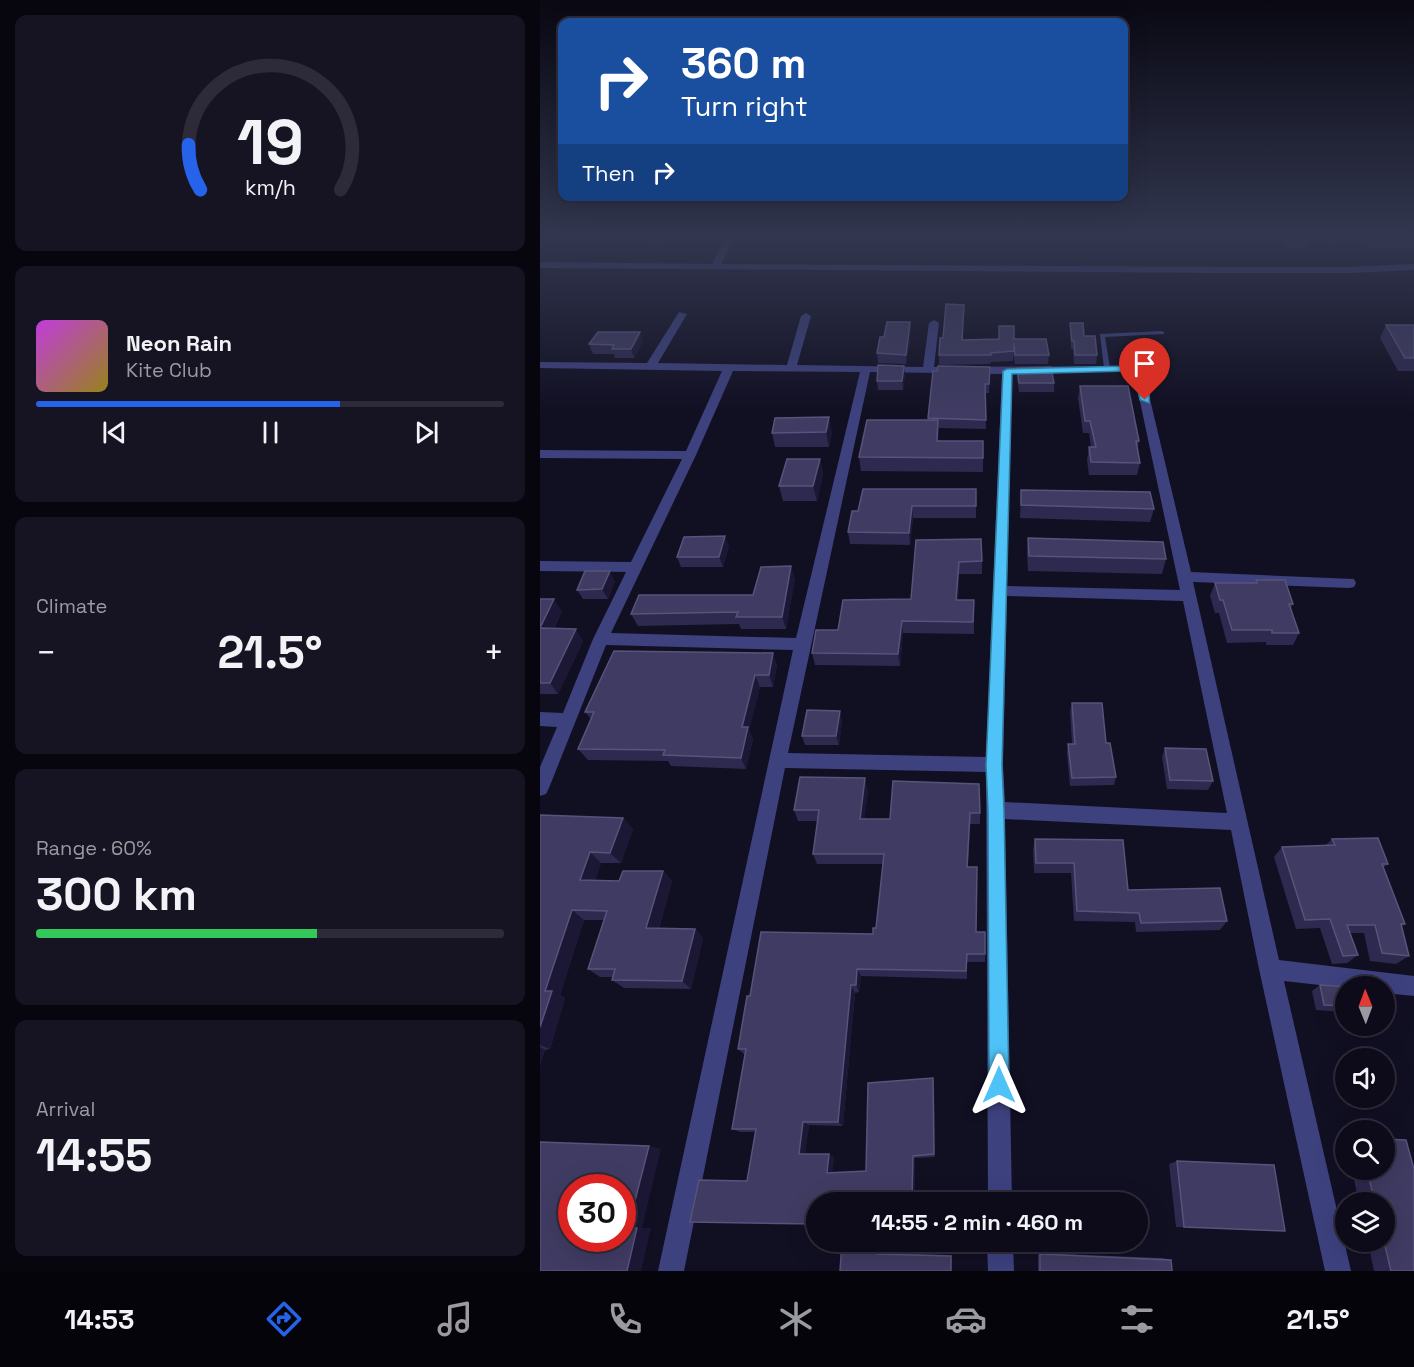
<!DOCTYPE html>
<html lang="en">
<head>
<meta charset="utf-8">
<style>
  body { margin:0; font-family:"Space Grotesk",sans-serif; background:#161423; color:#f1f3f6; height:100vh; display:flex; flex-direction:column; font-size:22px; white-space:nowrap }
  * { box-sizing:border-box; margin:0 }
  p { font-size:20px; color:#9a9ba2 }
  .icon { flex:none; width:33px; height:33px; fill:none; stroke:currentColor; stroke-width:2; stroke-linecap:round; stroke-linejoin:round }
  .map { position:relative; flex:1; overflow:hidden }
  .details { display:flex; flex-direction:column; gap:15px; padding:15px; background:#07060e; width:540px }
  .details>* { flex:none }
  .guide { position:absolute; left:18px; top:18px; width:570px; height:183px; border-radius:12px; box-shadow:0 6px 24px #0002,0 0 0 2px #2d2b39; background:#1a4fa0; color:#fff; overflow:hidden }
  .needle { width:39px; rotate:359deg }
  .tools { position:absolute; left:795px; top:976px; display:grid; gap:12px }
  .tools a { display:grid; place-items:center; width:60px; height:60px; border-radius:50%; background:#0d0b1a; box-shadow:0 6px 24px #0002,0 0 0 2px #2d2b39; font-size:30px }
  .speed { position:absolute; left:18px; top:1174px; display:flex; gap:12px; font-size:30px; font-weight:700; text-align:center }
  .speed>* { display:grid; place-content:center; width:78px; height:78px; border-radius:50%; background:#0d0b1a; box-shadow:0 6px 24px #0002,0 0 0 2px #2d2b39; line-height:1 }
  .speed .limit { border:9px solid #d22; background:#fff; color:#111 }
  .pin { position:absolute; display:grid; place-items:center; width:51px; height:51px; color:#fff; margin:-62px -26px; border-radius:50% 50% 50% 0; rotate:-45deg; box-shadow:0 0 6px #0007 }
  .pin .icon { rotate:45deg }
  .me { position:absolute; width:66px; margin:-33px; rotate:0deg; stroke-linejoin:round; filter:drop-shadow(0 0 4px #0008) }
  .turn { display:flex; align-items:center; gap:21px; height:126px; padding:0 24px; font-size:27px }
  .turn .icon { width:78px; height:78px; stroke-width:2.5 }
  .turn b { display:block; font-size:42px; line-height:51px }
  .then { display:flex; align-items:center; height:57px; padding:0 24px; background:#0003; gap:12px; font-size:22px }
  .big { font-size:45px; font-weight:700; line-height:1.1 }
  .details .widget { flex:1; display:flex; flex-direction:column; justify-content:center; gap:9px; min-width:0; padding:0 21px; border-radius:12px; background:#161423 }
  .details .dial { align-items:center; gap:0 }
  .dial svg { height:156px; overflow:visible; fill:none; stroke:#2d2b39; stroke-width:7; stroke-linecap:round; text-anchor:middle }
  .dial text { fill:#f1f3f6; stroke:none }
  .song { display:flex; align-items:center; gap:18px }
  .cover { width:72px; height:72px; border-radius:9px; background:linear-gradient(135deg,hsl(290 70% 55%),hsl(50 70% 35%)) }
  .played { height:6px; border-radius:3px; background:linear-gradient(90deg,#2563eb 65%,#2d2b39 65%) }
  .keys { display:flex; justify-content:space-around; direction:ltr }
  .heat { display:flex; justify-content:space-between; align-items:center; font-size:33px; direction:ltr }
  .charge { height:9px; border-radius:4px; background:linear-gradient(90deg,#34c759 60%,#2d2b39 0) }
  .trip { position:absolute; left:266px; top:1192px; width:342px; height:60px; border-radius:30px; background:#0d0b1a; box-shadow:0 6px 24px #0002,0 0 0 2px #2d2b39; font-weight:700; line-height:60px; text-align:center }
  .tab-bar { display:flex; height:96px; justify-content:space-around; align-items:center; background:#05040a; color:#9a9ba2 }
  .tab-bar .icon { width:42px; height:42px }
  .tab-bar .selected { color:#2563eb }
  .tab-bar b { font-size:27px; color:#f1f3f6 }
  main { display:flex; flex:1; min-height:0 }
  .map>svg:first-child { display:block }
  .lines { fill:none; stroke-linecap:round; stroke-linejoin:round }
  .service { fill:#3d417e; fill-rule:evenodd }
  .minor { fill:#3d417e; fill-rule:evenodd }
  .wall { fill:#2e294f }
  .shaded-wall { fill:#1b1735 }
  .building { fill:#3f3b62; stroke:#57537a; stroke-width:1.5; fill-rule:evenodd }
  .route { fill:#4fc3f7; stroke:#337fa1; stroke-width:1.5 }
</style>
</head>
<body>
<main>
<section class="details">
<div class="widget dial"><svg viewBox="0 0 100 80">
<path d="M14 69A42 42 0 1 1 86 69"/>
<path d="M14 69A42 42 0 0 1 8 46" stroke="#2563eb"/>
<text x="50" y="56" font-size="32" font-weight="700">19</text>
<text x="50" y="72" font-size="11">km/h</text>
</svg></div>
<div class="widget">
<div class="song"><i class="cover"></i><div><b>Neon Rain</b><p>Kite Club</p></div></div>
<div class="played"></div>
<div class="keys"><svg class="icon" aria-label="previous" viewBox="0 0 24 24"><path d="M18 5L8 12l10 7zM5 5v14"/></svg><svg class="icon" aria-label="pause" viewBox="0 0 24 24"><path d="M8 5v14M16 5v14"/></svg><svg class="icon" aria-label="next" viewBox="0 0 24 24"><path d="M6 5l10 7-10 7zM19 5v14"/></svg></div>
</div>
<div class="widget"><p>Climate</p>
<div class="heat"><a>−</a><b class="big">21.5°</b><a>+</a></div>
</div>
<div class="widget"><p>Range · 60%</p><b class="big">300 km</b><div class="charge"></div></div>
<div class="widget"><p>Arrival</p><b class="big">14:55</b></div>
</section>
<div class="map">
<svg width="874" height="1271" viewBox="0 0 874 1271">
  <rect width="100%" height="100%" fill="#110f22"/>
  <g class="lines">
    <path class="service" d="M622,331L624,332V334L565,337L570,368L567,370L564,368L560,334Z"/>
    <g class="minor">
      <path d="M187,236H195L181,264L689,267H810L874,264V270L810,273H689L0,268V262L172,264Z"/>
      <path d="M139,312L147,314L118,363L247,365L261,316L266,313L271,316L257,365L383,367L389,323L394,320L399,323L394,367L594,366L601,370L605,378L651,572L814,579L816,583L814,587L809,588L653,582L739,960L874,976V996L844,993V987L806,988L744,981L811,1271H785L719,969L691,830L465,819L472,1203H448L446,772L245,768L144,1271H118L253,650L66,645L9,788L6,794L0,796V767L17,727L0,726V712L23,713L53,639L86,572L0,571V561L91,562L142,459L0,458V450L146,451L182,371L0,368V362L107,363ZM193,371L320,372L256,638L71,633L156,455ZM567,371H588L595,378L640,590L467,586L472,374ZM330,372L462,374L446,757L248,753ZM467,596L643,601L687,813L465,802L463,765Z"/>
      <path d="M447,1242H473L474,1271H448Z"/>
    </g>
  </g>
  <g class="wall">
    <path d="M99,236H128L126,241L100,240Z"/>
    <path d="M741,236H770L766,248H748Z"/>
    <path d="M772,236H794L792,242Z"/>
    <path d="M821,236H874V247H828Z"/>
    <path d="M424,305L423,340L474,339L509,355L508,364H475L473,354V361L451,362L450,364L399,365V355L403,338Z"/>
    <path d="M370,322L371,332L366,364L338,363L337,353L344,337Z"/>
    <path d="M530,323L544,336L557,355L556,364H534L533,349H531L530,331Z"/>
    <path d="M846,325H874V371H858L840,338Z"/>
    <path d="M100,332L103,341L94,358H75L74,354H53L49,344Z"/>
    <path d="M450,367L449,393H445L446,429L398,428V441H443V472L321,471L319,457L388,420L393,371Z"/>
    <path d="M477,368L514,383V392H479L477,376Z"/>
    <path d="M365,375L363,390H338L337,381Z"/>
    <path d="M540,386L599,441L597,450L600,463L597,475H549L547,460L549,447H551L549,433H543L538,398Z"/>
    <path d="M292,432L289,447H235L232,433Z"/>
    <path d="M280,459L283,474L277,501H243L239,486Z"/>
    <path d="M436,489V518H373L370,545L310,544L308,532L318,511Z"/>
    <path d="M481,490L614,509L610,522L480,518Z"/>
    <path d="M488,538L626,559L622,574L488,571L487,553Z"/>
    <path d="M376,540L442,561V574H419L418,600H434V634L363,633L360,666L275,665L272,653L371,599Z"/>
    <path d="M189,546L183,567H141L137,557Z"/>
    <path d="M255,578L246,629H201L199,624L98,626L91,614L213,595Z"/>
    <path d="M716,580L753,604L751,608L759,633L753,645H726V642L687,643L679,613H675L670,596L675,583H715Z"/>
    <path d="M75,581L68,599H43L37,590Z"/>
    <path d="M0,599L22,611L14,629L43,641L18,694H0Z"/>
    <path d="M237,665L233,687H220L209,730L213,739L206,769L131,766L128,761L48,760L38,749L51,719L45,712Z"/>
    <path d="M532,703L566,743L576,777L574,785L530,786L527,753L528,744H532L530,712Z"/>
    <path d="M302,720L299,745H265L262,736Z"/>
    <path d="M625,748L673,781L668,790L627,789L622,757Z"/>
    <path d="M328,790L324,819H350L440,813V824H430L428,867L436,932H445V962H427V979L321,976L319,992L315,993L303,1126L269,1125L265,1154L294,1157L292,1172L326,1171L394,1083L395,1157L375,1158V1201L332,1203H276L207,1181L215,1132H200L192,1129L205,1055L198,1049L210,996L333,934L336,928L343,864H277L273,854L278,821H258L254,810Z"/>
    <path d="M0,815L83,818L93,829L81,863H61L55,880L79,881L123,871L132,881L119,928L155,929L163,938L151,989L84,988L72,980L73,977H60L48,969L64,920H44L20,995L25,998L10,1049L5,1050L0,1065Z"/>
    <path d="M495,839L588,890L687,921L680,930L596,932L595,922L534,921L531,873H494L493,850Z"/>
    <path d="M792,839L848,864L843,868L865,924L862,926L869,956L856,964L830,961L824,933H810L818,955L807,963L792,964L780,928L756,929L734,857L742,847L786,845Z"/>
    <path d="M780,985L806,987V1012L776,1010L772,991Z"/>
    <path d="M637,1161L733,1231L636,1227L629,1164Z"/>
    <path d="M812,1170H844L874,1271H834L828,1242H844V1203H819Z"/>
    <path d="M302,1242H340V1253L412,1255L411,1271H300Z"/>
    <path d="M498,1253L623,1258L631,1260L632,1271H498Z"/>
  </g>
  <g class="shaded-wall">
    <path d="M370,322L371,332L366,364V355Z"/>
    <path d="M100,332L103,341L94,358L91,349Z"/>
    <path d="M364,366L365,375L363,390L362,381Z"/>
    <path d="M289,417L292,432L289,447L286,432Z"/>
    <path d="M398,420L399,434L397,454V441Z"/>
    <path d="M280,459L283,474L277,501L273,486Z"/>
    <path d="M372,506L373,518L370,545L369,533Z"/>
    <path d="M185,536L189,546L183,567L179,557Z"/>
    <path d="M419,562V574L417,612L416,600Z"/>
    <path d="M251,566L255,578L246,629L242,617Z"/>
    <path d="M70,571L75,581L68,599L62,589Z"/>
    <path d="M14,599L22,611L8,640L0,629Z"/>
    <path d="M362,621L363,633L360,666L358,654Z"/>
    <path d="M36,629L43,641L18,694L10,683Z"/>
    <path d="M233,653L237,665L233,687L229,675Z"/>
    <path d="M215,675L220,687L209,730L213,739L206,769L201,758L202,727Z"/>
    <path d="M300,711L302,720L299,745L296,736Z"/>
    <path d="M325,778L328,790L323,830L320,819Z"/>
    <path d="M430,813V824L427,877V867Z"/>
    <path d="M83,818L93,829L81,863L70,853Z"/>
    <path d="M50,852L61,863L52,890L40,880Z"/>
    <path d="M123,871L132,881L116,937L106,928Z"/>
    <path d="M32,910L44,920L20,995L25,998L10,1049L0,1045V1027L5,991Z"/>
    <path d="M155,929L163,938L151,989L142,981Z"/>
    <path d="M317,969L321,976L319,992L316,985Z"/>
    <path d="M311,985L315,993L303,1126L298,1122Z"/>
    <path d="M0,1047L5,1050L0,1065Z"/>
    <path d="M393,1078L394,1083L395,1157L394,1154Z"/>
    <path d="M263,1122L269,1125L265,1156L259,1154Z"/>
    <path d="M109,1146L121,1149L102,1228H88Z"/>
    <path d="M289,1154L294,1157L292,1175L287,1173Z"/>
    <path d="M373,1156L375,1158V1201L372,1200Z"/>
    <path d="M97,1228H111L101,1271H87Z"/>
    <path d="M337,1242H340V1253L337,1254Z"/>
  </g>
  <g class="building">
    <path d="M406,304L424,305L422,340L459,339V326H474V339H506L509,355H475L474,343V351L451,353V355H399L400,338H403Z"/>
    <path d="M347,322H370L366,355L337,353L340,337H344Z"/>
    <path d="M530,323H543L544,336H555L557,355H535L534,341H532Z"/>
    <path d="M846,325H874V358H865Z"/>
    <path d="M58,332H100L91,349H72L74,345L49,344Z"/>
    <path d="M338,365L364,366L362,381H337Z"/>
    <path d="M398,366L450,367L449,384H445L446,420L388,418L393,371H397Z"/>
    <path d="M511,367L514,383H479L477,368Z"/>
    <path d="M540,386H588L599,441H596L600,463L551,462L549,447H556L550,421H545Z"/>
    <path d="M289,417L286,432L232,433L235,418Z"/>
    <path d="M327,420H398L397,441H443V458L319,457Z"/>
    <path d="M247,459H280L273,486H239Z"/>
    <path d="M323,489H436V506H372L369,533L308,532L312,511H318Z"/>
    <path d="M481,490L610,492L614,509L481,505Z"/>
    <path d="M185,536L179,557H137L144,537Z"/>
    <path d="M488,538L623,542L626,559L489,556Z"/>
    <path d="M441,539L442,561L419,562L416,600H434L433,622L362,621L358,654L272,653L276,630H298L303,600L371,599L376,540Z"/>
    <path d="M251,566L242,617H196L198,612L91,614L99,595H213L221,567Z"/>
    <path d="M45,571H70L62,589L37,590Z"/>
    <path d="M716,580H745L753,604H749L759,633H732V630H692L683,600H680L675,583H717Z"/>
    <path d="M0,599H14L0,628Z"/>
    <path d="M0,628L36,629L10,683H0Z"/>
    <path d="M74,651L233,653L229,675H215L202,727H208L201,758L123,755L125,750L38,749L54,712H45Z"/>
    <path d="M532,703H562L566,743H570L576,777L532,778L528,744H535Z"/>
    <path d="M267,710L300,711L296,736H262Z"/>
    <path d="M625,748L666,749L673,781L630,780Z"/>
    <path d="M260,777L325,778L320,819H350L353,781L439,784L440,813H430L427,867H437L436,932H445V954H427L426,971L317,969L316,985H311L298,1122H263L259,1154H289L287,1173L326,1171L328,1083L393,1078L394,1154L373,1156L372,1200L312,1203H276V1224L150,1222L159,1180L207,1181L216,1129H192L206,1049H198L207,996H210L221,932L333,934V928H336L344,854H273L279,810H254Z"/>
    <path d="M0,815L83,818L70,853L50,852L40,880L79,881L83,871H123L106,928L155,929L142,981L72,980L75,969H48L67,911L32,910L5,991H12L0,1027Z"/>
    <path d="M838,838L848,864H842L865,924H861L869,956L842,953L835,925H807L818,955L803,956L790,919L765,920L742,847L795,845L792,839Z"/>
    <path d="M495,839L583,840L588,890L680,888L687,921L601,923L599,913L537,911L534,863H496Z"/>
    <path d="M780,985L808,987H806V1006L784,1005Z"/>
    <path d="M844,1139L866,1140L874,1169V1271H851L844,1242V1203H835L827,1170H844Z"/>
    <path d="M0,1142L109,1146L88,1228H97L87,1271H0ZM32,1188H82V1239H32Z"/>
    <path d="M637,1161L734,1165L745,1231L644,1227Z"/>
    <path d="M302,1242H337V1254L411,1256V1271H300Z"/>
    <path d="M500,1254L631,1260L632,1271H500Z"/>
  </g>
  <linearGradient id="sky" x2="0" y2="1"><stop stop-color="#090813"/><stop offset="0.57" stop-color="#32374f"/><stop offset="1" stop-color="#32374f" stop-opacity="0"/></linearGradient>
  <rect width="874" height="414" fill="url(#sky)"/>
  <path class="route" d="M590,366C604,370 611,389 609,403L600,400L595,378L588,371L472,374L462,765L464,810L469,1085L466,1092L459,1095L452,1092L449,1085L448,810L446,765L463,371L467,369Z"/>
</svg>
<div class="tools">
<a><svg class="needle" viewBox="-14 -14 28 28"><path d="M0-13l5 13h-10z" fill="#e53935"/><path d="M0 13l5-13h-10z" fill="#9a9ba2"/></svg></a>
<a><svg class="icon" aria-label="sound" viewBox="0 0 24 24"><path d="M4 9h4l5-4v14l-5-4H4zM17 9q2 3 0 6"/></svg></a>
<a><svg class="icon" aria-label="search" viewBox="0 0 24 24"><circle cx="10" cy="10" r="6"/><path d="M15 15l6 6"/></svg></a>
<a><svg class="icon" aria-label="layers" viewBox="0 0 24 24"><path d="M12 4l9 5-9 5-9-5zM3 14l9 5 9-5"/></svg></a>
</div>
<div class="speed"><div class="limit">30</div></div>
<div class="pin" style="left:605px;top:400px;background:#d93025"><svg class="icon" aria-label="arrive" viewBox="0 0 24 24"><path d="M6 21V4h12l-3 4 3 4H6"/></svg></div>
<svg class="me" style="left:459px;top:1085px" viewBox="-20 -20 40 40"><path d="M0-17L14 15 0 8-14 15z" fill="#4fc3f7" stroke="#fff" stroke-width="4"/></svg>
<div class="trip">14:55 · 2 min · 460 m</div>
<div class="guide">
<div class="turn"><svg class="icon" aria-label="right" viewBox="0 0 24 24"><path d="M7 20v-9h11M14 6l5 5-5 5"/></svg><div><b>360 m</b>Turn right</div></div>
<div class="then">Then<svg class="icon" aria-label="right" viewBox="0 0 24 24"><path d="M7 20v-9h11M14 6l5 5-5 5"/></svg></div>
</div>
</div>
</main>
<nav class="tab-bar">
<b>14:53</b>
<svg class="icon selected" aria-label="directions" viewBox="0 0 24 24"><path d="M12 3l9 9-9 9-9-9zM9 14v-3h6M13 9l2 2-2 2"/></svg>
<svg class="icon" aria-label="music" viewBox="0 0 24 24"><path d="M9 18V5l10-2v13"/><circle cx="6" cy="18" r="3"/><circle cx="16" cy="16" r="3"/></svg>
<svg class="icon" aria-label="phone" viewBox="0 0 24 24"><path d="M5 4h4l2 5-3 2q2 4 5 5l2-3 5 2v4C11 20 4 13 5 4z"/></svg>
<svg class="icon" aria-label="climate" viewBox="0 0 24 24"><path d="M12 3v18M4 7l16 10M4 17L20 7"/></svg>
<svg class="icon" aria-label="car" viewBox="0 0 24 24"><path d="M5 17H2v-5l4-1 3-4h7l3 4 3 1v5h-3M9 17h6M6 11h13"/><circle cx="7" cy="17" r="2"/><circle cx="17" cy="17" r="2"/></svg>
<svg class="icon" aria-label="filters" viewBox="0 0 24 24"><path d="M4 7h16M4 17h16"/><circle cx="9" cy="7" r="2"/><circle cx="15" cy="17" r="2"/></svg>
<b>21.5°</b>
</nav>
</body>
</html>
